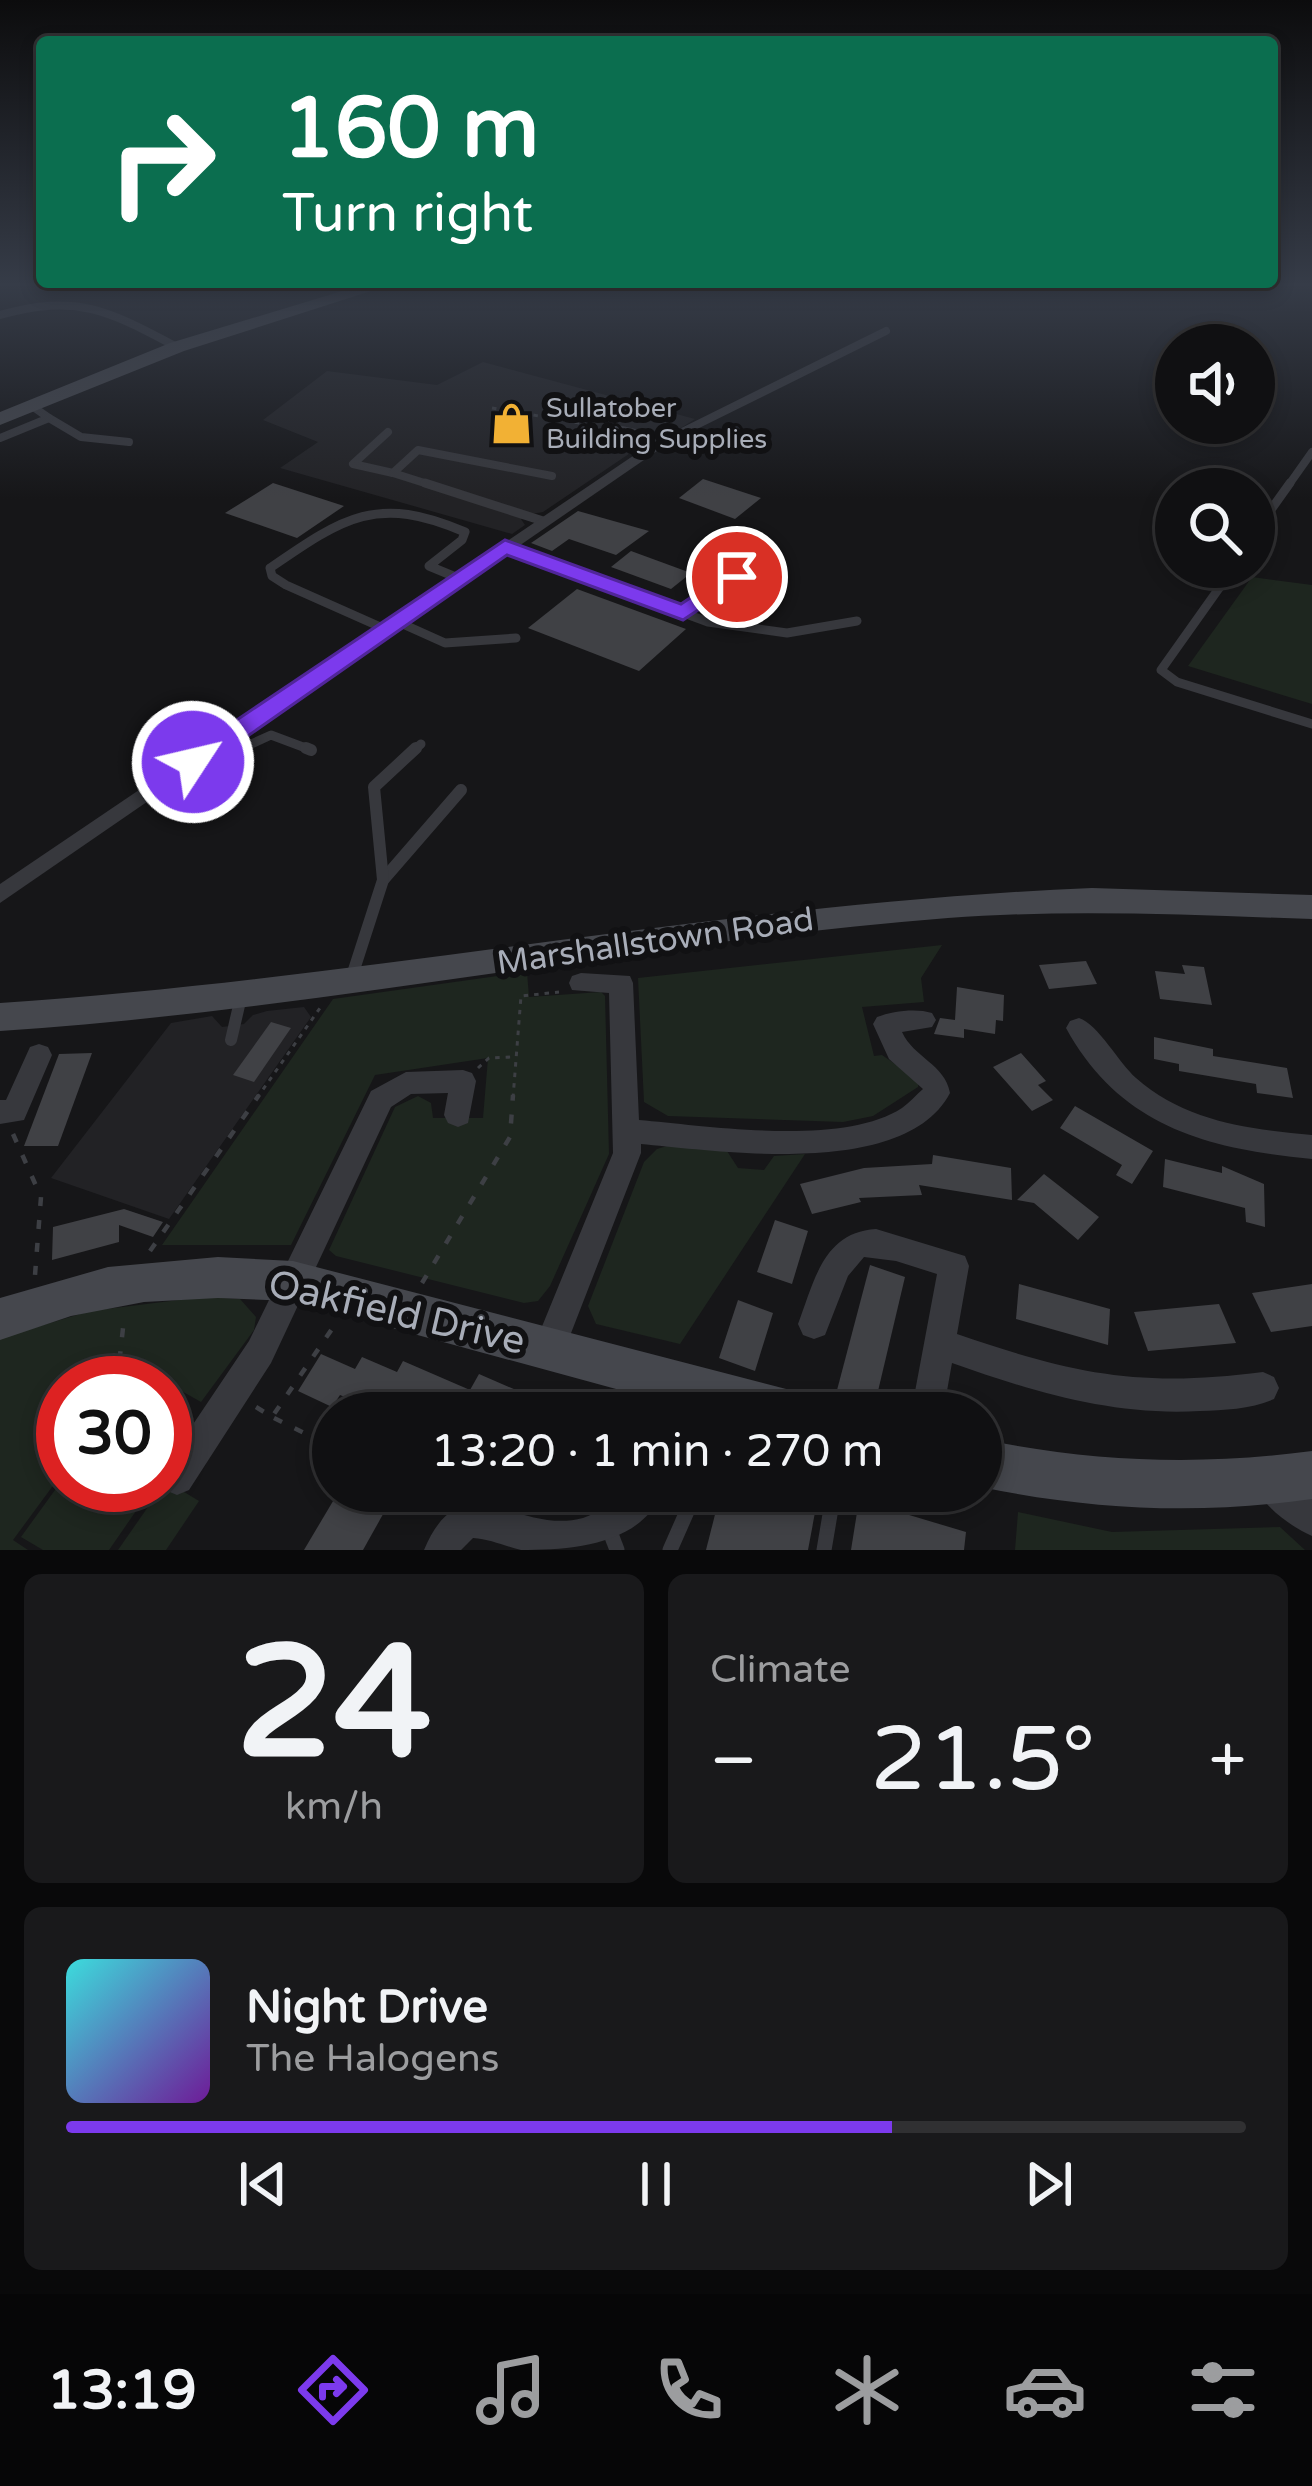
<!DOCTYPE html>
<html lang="en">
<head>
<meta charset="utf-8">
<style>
  body { margin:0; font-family:"Varela Round",sans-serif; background:#19191b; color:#f1f3f6; height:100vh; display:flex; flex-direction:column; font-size:45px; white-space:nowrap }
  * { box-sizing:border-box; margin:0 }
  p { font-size:39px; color:#9c9d9f }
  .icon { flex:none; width:66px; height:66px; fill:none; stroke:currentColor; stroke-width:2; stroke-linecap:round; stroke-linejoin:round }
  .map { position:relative; height:1550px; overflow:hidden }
  .details { display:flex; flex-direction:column; gap:24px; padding:24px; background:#09090a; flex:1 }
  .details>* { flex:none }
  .top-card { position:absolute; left:36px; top:36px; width:1242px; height:252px; border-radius:12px; box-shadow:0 6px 18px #0003,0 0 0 3px #303032; background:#0b6e4f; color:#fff; overflow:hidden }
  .fabs { position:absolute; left:1155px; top:324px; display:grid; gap:24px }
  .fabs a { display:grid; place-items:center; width:120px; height:120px; border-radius:50%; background:#101012; box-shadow:0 6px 18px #0003,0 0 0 3px #303032; font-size:60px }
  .speed { position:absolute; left:36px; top:1356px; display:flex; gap:24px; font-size:60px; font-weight:700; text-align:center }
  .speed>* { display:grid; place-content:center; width:156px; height:156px; border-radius:50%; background:#101012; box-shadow:0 6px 18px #0003,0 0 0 3px #303032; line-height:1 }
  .speed .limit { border:18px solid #d22; background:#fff; color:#111 }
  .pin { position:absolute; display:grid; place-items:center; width:102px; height:102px; color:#fff; margin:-51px; border:6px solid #fff; border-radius:50%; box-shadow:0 3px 12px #0007 }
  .me { position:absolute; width:132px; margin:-66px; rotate:55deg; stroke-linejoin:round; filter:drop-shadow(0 0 9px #0008) }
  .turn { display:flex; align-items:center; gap:42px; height:252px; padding:0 48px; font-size:54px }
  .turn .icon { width:156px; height:156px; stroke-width:2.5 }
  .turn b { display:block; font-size:84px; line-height:102px }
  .big { font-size:90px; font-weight:600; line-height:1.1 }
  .details .tile { flex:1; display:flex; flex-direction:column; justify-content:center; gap:18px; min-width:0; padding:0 42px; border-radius:18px; background:#19191b }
  .details .dial { align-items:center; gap:0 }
  .dial b { font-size:156px; line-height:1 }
  .song { display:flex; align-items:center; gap:36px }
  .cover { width:144px; height:144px; border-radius:18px; background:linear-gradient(135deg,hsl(180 70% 55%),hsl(280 70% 35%)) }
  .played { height:12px; border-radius:6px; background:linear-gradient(90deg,#7c3aed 70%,#303032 70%) }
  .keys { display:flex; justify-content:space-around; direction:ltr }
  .heat { display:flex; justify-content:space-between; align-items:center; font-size:66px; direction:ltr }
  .details .tiles { flex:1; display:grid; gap:24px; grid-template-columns:1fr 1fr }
  .tile:last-child { grid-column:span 2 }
  .trip { position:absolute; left:312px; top:1392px; width:690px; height:120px; border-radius:60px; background:#101012; box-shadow:0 6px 18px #0003,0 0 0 3px #303032; font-weight:600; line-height:120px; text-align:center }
  .tab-bar { display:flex; height:192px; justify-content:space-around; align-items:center; background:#060607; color:#9c9d9f }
  .tab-bar .icon { width:84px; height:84px }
  .tab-bar .current { color:#7c3aed }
  .tab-bar b { font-size:54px; color:#f1f3f6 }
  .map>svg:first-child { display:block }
  .built { fill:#222225 }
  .green { fill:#1e261f }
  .building { fill:#404145 }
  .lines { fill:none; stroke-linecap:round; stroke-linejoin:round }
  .path-far1 { stroke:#3d3f44; stroke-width:3; stroke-dasharray:4.5 6; stroke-linecap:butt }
  .path { stroke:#3d3f44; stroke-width:4.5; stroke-dasharray:9 14; stroke-linecap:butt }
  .lane-far3 { stroke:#37383d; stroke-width:8 }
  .lane-far2 { stroke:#37383d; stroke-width:9 }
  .lane-far1 { stroke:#37383d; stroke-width:12 }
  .lane { stroke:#37383d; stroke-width:15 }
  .street { fill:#37383d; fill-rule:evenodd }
  .secondary { fill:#45474d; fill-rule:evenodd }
  .route { fill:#7c3aed; stroke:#51269a; stroke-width:3 }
  .labels { text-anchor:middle; stroke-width:12; stroke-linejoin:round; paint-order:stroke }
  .far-poi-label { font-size:27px; fill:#a8adb8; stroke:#111113; text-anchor:start }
  .street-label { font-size:33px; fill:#a8adb8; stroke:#111113 }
  .near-street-label { font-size:39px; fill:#a8adb8; stroke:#111113 }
</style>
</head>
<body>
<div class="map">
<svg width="1312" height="1550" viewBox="0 0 1312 1550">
  <rect width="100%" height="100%" fill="#161618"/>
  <g class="built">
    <path d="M483,362L695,419L673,433L645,430L639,436L648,441L543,512L526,515L521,519L525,525L512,534L280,468L318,442L263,420L327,371L437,385Z"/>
    <path d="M304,1007L311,1017L169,1219L51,1178L171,1023L212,1016L222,1027L244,1024L253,1015L267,1011Z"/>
  </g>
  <g class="green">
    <path d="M1252,577L1312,585V704L1188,666Z"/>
    <path d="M942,945L921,978L924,1002L862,1007L874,1056L882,1055L918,1080V1087L873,1116L843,1122L668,1116L644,1102L638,978Z"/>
    <path d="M527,972L529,997L601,992L605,996L609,1154L550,1286L538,1301L524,1303L336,1256L329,1250L395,1107L418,1096L431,1103L433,1118H483L488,1058L375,1075L291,1245H162L333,999Z"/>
    <path d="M670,1145L727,1151L738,1168L764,1170L774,1156L805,1154L680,1344L596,1324L588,1306L644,1162L657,1149Z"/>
    <path d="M203,1297L240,1299L256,1317L254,1330L201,1402L146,1371L117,1383H63V1472L13,1540L28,1550H0V1338L90,1311Z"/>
    <path d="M63,1479V1485H154L109,1550H43L21,1537Z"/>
    <path d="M166,1481L199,1501L166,1550H118Z"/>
    <path d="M1018,1512L1112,1532L1280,1527L1305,1550H1015Z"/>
  </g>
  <g class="building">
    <path d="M703,479L761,498L735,519L679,498Z"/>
    <path d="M273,483L344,506L297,538L225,513Z"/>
    <path d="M578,511L649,531L616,555L569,539L552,551L531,543Z"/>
    <path d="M631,551L691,573L671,589L611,567Z"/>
    <path d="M577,589L686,629L639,671L528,628Z"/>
    <path d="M1086,961L1097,984L1049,989L1039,965Z"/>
    <path d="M1182,965L1204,967L1212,1005L1160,999L1155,971L1185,974Z"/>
    <path d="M957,987L1004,995L1003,1021L996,1020L995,1034L964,1029V1038L934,1034L940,1018L955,1020Z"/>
    <path d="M271,1022L291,1028L254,1082L233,1075Z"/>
    <path d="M1154,1037L1213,1049V1056L1287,1068L1293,1098L1257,1093L1256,1084L1179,1071V1064L1154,1059Z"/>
    <path d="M92,1053L58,1146H24L59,1054Z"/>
    <path d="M1021,1053L1046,1081L1038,1085L1053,1100L1032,1111L993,1067Z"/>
    <path d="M1075,1106L1153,1151L1132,1184L1116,1175L1122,1165L1060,1128Z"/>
    <path d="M933,1155L1011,1168L1012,1200L919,1185L922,1195L859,1198L861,1202L812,1214L800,1184L864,1168L932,1164Z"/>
    <path d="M1165,1159L1222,1173V1166L1264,1184L1265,1227L1246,1222L1245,1208L1163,1187Z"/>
    <path d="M1044,1174L1099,1217L1078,1240L1034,1203L1017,1200Z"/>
    <path d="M124,1209L163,1222L153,1237L119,1225V1242L52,1260L53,1227Z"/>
    <path d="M775,1220L808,1231L792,1284L757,1272Z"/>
    <path d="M870,1265L905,1277L874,1408L836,1394Z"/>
    <path d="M1019,1284L1110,1309L1108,1345L1016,1319Z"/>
    <path d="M1312,1284V1326L1271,1332L1252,1293Z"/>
    <path d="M738,1300L773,1313L755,1371L719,1358Z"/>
    <path d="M1219,1304L1236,1343L1148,1351L1134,1312Z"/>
    <path d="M321,1354L355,1369L362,1357L397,1372L403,1361L470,1390L479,1374L569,1413H430L385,1393L376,1410L340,1395L332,1407L298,1391Z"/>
    <path d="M339,1491H396L363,1550H304Z"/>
    <path d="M721,1491H819L808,1550H706Z"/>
    <path d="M859,1500L966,1532L964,1550H851Z"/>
  </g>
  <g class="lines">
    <g class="path-far1">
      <path d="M492,408L597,426"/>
      <path d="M478,1068L489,1058L513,1057"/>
      <path d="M257,1098L320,1008"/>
      <path d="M513,1098L521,996L559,992"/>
    </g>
    <g class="path">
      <path d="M13,1134L41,1197L35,1275"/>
      <path d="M150,1251L259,1095"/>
      <path d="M422,1283L510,1137L513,1095"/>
      <path d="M117,1383L124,1319"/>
      <path d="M256,1407L272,1417L334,1326"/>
      <path d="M274,1418L322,1442L333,1437"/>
    </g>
    <g class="lane-far3">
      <path d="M0,315C78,293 109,311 177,347"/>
      <path d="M49,418L81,437L129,442"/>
      <path d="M388,432L353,464L393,473"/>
      <path d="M0,438L49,418L32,406"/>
      <path d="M605,443L617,429L666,440L886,331"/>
      <path d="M434,486L393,473L418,450L552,476"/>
      <path d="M1288,486L1312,452"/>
    </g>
    <g class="lane-far2">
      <path d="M425,483L543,521"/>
      <path d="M505,547L708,622L787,633L857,621"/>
      <path d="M1254,560L1261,541L1260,525L1290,483"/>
      <path d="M1243,567L1227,577L1161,670L1177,682L1312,724"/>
      <path d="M683,613L737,577"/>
      <path d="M396,621L445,643L516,638"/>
      <path d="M385,629L286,585L272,576L270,568C344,517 377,494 465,532L462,540L429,566L458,578"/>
      <path d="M236,751L271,735L311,750"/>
      <path d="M413,751L421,744"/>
    </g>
    <g class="lane-far1">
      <path d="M306,748L311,750"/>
      <path d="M202,760L246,748"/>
      <path d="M383,880L461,790"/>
      <path d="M351,979L383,880L374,787L416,748"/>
      <path d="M231,1040L241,997"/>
    </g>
    <g class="lane">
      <path d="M608,1526L617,1550"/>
      <path d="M670,1550L696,1491"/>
      <path d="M824,1550L834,1491"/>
    </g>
    <g class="street">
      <path d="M661,437L673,440L0,903V884Z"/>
      <path d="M581,973L630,976L633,983L639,1120C709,1126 842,1147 902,1108C909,1103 916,1095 923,1089L889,1059L873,1024L877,1017C893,1011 916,1008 932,1013L936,1020L932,1027L902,1032C914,1058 945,1064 950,1093C905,1179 720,1151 641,1144V1153L566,1346L561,1357L550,1361L539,1357L534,1346L613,1153L609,993L572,990L569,983L572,976Z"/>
      <path d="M1079,1018C1098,1024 1119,1063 1136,1078C1186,1122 1249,1129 1312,1135V1159C1208,1149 1120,1127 1066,1028L1070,1021Z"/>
      <path d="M39,1044L48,1047L52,1055L24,1120L0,1124V1100H6L30,1047Z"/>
      <path d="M463,1070L472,1073L476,1081L468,1123L458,1127L448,1123L444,1115L448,1093L411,1094L391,1107L271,1363L189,1490L177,1495L165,1490V1466L249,1341L371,1091L406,1072Z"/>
      <path d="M876,1229L965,1256L969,1266L957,1334C1073,1374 1140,1388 1263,1372L1274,1377L1279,1388L1274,1399C1252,1409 1224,1410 1200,1411C1112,1416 1034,1392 952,1363L943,1413H911L937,1274L896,1261L864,1257L848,1276L825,1335L814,1339L803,1335L798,1324C814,1282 823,1232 876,1229Z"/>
      <path d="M1271,1468L1283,1473L1312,1497V1536C1291,1527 1263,1506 1254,1485L1259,1473Z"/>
      <path d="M623,1491H663C641,1545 573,1550 521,1550C504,1546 490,1539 473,1538L461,1550H424C462,1459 517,1536 583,1518C599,1513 611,1502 623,1491Z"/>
    </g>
    <g class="secondary">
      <path d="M372,282H399L184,351L0,425V412L170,343Z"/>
      <path d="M1092,888L1312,895V919C1191,915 1070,909 948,918C631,943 318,1010 0,1031V1003C366,979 725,903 1092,888Z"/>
      <path d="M218,1257L293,1261L790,1390L806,1397L813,1413H704L293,1301L218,1298L144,1302L71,1316L0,1340V1298L108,1267Z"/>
      <path d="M981,1439C1092,1462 1199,1466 1312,1451V1499C1199,1515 1092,1510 981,1487Z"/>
    </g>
  </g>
  <linearGradient id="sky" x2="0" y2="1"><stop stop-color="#0c0c0d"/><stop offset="0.57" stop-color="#363c48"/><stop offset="1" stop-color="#363c48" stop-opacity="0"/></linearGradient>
  <rect width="1312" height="499" fill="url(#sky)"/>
  <path class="route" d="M505,540L681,604L729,572L737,570L748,577L683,620L507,555L202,768H183L179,762L183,756Z"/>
  <defs>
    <symbol id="shop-bare" viewBox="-9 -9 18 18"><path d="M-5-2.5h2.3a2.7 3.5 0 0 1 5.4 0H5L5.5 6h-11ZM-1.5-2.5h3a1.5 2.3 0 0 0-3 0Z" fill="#f2b134" stroke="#111113" stroke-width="2.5" paint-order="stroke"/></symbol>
  </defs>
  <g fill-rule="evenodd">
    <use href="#shop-bare" x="482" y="394" width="59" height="59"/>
  </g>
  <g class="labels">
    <g class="far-poi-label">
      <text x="546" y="417">Sullatober<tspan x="546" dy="31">Building Supplies</tspan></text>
    </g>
    <g class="street-label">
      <text transform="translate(655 940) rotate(-8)" y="12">Marshallstown Road</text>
    </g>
    <g class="near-street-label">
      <text transform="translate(397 1311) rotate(13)" y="14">Oakfield Drive</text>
    </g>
  </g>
</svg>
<div class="fabs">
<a><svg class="icon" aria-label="sound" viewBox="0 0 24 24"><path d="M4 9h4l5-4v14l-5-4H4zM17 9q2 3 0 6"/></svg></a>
<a><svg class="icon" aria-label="search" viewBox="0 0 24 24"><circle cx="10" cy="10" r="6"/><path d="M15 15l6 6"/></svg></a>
</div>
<div class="speed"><div class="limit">30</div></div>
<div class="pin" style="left:737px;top:577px;background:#d93025"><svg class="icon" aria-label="arrive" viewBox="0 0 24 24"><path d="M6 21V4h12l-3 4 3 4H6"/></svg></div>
<svg class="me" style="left:193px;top:762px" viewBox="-20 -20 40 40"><circle r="17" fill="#7c3aed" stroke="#fff" stroke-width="3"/><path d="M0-11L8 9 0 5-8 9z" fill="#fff"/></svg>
<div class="trip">13:20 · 1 min · 270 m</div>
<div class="top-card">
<div class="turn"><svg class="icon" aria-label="right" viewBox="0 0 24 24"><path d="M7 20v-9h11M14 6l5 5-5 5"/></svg><div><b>160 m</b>Turn right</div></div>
</div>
</div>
<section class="details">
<div class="tiles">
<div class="tile dial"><b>24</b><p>km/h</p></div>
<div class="tile"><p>Climate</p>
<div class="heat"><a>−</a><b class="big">21.5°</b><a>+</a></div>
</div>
<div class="tile">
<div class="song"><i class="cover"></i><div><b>Night Drive</b><p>The Halogens</p></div></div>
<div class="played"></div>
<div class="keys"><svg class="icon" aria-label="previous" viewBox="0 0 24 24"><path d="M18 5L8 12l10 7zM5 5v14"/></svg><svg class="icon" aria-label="pause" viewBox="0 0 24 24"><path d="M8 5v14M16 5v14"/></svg><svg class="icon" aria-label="next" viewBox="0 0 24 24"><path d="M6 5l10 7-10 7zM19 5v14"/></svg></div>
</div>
</div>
</section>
<nav class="tab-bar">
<b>13:19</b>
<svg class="icon current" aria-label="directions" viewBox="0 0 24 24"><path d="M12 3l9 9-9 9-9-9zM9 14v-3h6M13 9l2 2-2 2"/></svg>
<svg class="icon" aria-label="music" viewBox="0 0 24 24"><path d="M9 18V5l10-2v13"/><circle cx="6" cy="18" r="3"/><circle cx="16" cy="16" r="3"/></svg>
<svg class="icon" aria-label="phone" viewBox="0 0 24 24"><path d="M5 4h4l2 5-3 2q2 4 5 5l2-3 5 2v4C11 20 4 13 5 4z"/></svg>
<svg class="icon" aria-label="climate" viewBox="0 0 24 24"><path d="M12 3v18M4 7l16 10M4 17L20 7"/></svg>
<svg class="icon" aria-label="car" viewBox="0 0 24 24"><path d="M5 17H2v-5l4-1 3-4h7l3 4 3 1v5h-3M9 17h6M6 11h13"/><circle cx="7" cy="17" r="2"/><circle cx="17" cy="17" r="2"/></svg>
<svg class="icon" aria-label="filters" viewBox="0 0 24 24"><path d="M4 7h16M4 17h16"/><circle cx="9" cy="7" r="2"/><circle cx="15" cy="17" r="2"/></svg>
</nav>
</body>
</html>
